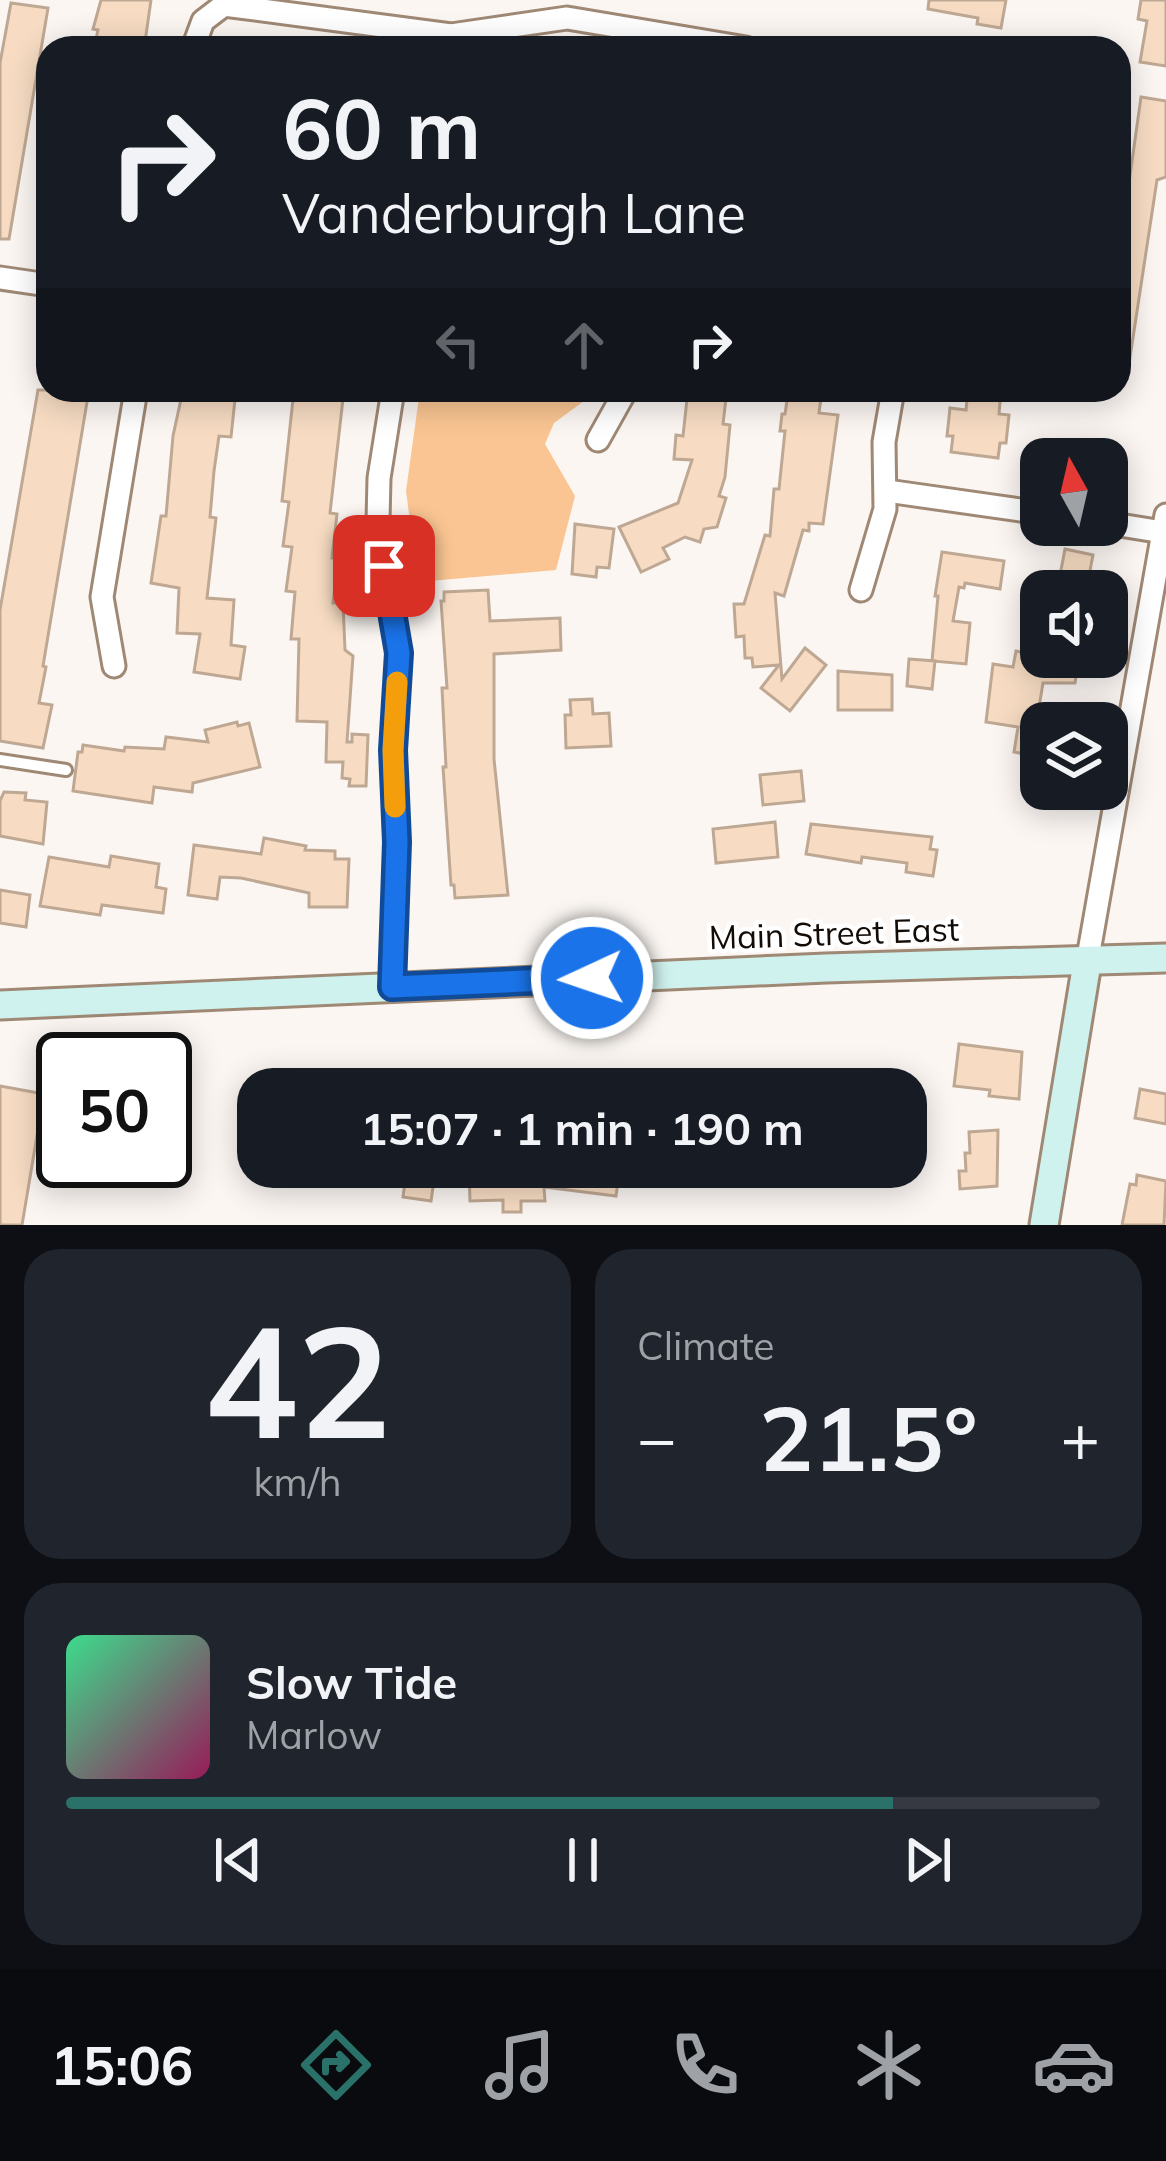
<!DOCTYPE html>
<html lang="en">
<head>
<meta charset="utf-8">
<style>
  body { margin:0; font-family:Mulish,sans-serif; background:#20242c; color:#f1f3f6; height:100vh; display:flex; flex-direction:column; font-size:45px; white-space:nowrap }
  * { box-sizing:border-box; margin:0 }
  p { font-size:39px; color:#9ea1a6 }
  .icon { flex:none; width:66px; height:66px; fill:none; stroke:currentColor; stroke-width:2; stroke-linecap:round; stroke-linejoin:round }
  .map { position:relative; height:1225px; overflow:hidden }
  .sheet { display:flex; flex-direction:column; gap:24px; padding:24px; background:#0d0f14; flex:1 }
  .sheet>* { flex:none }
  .hud { position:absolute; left:36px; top:36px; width:1095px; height:366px; border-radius:36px; box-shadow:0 6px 30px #0003; background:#171b24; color:#f1f3f6; overflow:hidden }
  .needle { width:78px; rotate:352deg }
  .controls { position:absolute; left:1020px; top:438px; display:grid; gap:24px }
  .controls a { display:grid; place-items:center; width:108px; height:108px; border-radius:24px; background:#171b24; box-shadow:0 6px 30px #0003; font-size:60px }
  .speed { position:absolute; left:36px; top:1032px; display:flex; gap:24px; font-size:60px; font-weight:700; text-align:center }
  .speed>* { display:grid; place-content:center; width:156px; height:156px; border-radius:50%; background:#171b24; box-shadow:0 6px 30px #0003; line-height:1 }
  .speed .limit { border:6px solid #111; border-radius:18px; background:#fff; color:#111 }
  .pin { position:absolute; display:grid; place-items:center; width:102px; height:102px; color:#fff; margin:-51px; border-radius:24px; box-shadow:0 6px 18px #0006 }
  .me { position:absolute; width:132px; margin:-66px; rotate:267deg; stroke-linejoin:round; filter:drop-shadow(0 0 9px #0008) }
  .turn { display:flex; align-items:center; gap:42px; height:252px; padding:0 48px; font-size:54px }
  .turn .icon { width:156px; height:156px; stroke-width:2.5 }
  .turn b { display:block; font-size:84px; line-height:102px }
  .lanes { display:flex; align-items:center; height:114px; padding:0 48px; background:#0003; justify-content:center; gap:60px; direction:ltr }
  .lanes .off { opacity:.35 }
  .big { font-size:90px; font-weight:700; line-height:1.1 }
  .sheet .widget { flex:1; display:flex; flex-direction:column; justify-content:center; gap:18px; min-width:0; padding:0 42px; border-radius:36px; background:#20242c }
  .sheet .dial { align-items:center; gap:0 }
  .dial b { font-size:156px; line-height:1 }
  .song { display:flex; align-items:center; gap:36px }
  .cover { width:144px; height:144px; border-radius:18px; background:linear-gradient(135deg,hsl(150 70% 55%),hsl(330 70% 35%)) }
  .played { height:12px; border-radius:6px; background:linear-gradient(90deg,#297169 80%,#363941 80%) }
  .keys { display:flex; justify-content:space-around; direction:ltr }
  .heat { display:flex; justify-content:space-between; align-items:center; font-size:66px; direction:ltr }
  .sheet .tiles { flex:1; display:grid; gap:24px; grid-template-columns:1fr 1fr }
  .widget:last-child { grid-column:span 2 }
  .trip { position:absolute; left:237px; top:1068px; width:690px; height:120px; border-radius:36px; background:#171b24; box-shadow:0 6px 30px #0003; font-weight:700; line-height:120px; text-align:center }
  .tab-bar { display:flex; height:192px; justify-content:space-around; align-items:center; background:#090b0e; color:#9ea1a6 }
  .tab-bar .icon { width:84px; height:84px }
  .tab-bar .active { color:#297169 }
  .tab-bar b { font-size:54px; color:#f1f3f6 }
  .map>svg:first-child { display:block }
  .green { fill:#fac592 }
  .building { fill:#f7dcc3; stroke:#bfa893; stroke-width:3 }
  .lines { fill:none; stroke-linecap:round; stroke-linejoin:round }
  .lane-casing { stroke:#9f8874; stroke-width:16 }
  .street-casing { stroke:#9f8874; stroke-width:27 }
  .secondary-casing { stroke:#9f8874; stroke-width:33 }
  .lane { stroke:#fff; stroke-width:10 }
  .street { stroke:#fff; stroke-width:21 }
  .secondary { stroke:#cff2ee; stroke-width:27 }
  .route-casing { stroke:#114b97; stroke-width:30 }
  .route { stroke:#1a73e8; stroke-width:21 }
  .slow { stroke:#f59e0b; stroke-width:21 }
  .labels { text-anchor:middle; stroke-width:9; stroke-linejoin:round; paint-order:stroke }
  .street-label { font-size:33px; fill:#130b05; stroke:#fff }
</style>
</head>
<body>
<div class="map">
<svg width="1166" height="1225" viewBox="0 0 1166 1225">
  <rect width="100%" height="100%" fill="#fbf6f2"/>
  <path class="green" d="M420,390H599L554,423L545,444L575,496L556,570L418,582L406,491Z"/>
  <g class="building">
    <path d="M101,0H151L145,42L136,39L135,48H94L98,30L93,29Z"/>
    <path d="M929,0H1006L1001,28L977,24L978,18L928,9Z"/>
    <path d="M1141,0H1166V66L1140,62L1147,21L1138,19Z"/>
    <path d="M11,3L48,8L9,239H0V63Z"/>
    <path d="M1141,97L1166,101V177L1157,180L1129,364H1119V217L1122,196L1127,197Z"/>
    <path d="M38,390H89L43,666L46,667L39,703L52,705L43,748L0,741V610Z"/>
    <path d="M183,390H236L231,437L219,436L214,471L210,517L216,518L207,598L234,600L231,645L245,647L240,679L194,672L200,634L177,633L179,588L151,583L161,516H166L173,436Z"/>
    <path d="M294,390H344L330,513L337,514L332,558L339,559L333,603H343L345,650L353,656L347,742H352V734L368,735L366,786H349L350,779L342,778L343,762H326L327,722L297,721L299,639H291L295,592L286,591L292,547L283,546L289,502L282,501Z"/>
    <path d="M688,390H727L723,424L730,425L725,477L719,496L726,498L717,527L704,529L700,542L685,537L663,548L669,559L641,572L619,527L678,503L692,460L674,459L676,435L683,436Z"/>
    <path d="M968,390H1001L999,414L1009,415L1006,443H1000L998,458L951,452L953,436H947L950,408L966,410Z"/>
    <path d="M788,394L821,398L819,413L838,415L823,524L809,523V531L803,530L784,596L775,593L782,679L805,648L826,665L790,711L761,688L779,665L753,667L752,658H745L744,636L736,637L734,604H744L765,535L770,536L774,489H779L785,431H780L782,414H785Z"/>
    <path d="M575,524L614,529L609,568L597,567L596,577L572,574Z"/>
    <path d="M1065,549L1093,555L1086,591H1057Z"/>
    <path d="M942,552L1004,561L1000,589L965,583L964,588L959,587L953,621L970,623L966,664L932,661L938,596H935Z"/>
    <path d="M488,590L490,621L560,618L561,650L494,654V759L508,895L455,898L454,885H451L443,767H446L442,688H447L441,601H444V592Z"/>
    <path d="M1016,651L1041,657H1079L1075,683H1043L1037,719L1041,720V757L1014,752L1018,727L986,722L993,664L1013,667Z"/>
    <path d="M909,659L935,661L932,689L907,686Z"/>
    <path d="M838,671L892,675V710H838Z"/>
    <path d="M592,699L593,714L609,713L611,746L566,748L565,715H571L570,700Z"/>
    <path d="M237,722L238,726L249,723L260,767L193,783L192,792L154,787L152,803L73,791L78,752H82L83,745L124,751L125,747L164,749L166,737L208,742L205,730Z"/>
    <path d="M801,771L804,801L763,805L760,775Z"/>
    <path d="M4,792L26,793L25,800L47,802L43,844L0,836V801Z"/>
    <path d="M775,822L778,857L716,863L713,829Z"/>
    <path d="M811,824L932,837L930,849L937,850L933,876L906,872L907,863L862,857L861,863L806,854Z"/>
    <path d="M264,838L306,846L305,850L335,851V859H349L347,907H309V893L241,878L220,877L217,899L188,895L194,845L261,854Z"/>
    <path d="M111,856L159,864L156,887L166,889L163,913L102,905L100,915L40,906L49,857L109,867Z"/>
    <path d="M0,890L30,895L26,927L0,923Z"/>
    <path d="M959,1044L1022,1052L1019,1099L989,1096L990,1090L954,1086Z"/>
    <path d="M0,1086L44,1094L22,1225H0Z"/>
    <path d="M1140,1089L1166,1094V1124L1135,1118Z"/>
    <path d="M998,1130L997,1186L960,1189L959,1171H966L965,1153H970L969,1132Z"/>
    <path d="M407,1167H436L431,1201L403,1197Z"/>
    <path d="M469,1167L523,1169V1172L620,1167L616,1196L544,1187L545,1201H521V1212H503V1200L470,1201Z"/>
    <path d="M1137,1175L1166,1181L1164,1225H1122L1130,1184L1136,1185Z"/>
  </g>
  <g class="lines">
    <defs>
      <path id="lane" d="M0,760L66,770"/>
      <g id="street">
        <path d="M193,48L203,21L224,5L451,35L567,18L746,48"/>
        <path d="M0,278L48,285"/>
        <path d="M598,440L626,390"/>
        <path d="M887,491L1041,513"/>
        <path d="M1107,523L1163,532"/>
        <path d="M861,590L885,509L884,442L893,390"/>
        <path d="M114,666L102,597L136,390"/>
        <path d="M1087,963L1166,515"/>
        <path d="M391,987L397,842L393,750L399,653L378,521L379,478L393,390"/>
      </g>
      <g id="secondary">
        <path d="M0,1005L826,968L1166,958"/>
        <path d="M1044,1225L1087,963"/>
      </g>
    </defs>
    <use href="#lane" class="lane-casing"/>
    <use href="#street" class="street-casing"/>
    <use href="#secondary" class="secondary-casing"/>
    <use href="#lane" class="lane"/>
    <use href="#street" class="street"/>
    <use href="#secondary" class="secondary"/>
  </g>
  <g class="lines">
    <defs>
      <path id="route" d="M384,566L399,653L393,750L397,842L392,987L592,978"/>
    </defs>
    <use href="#route" class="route-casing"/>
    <use href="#route" class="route"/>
    <path class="slow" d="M395,807L393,750L397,682"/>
  </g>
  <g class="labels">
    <g class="street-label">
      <text transform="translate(834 933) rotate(-2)" y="12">Main Street East</text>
    </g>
  </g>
</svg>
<div class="controls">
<a><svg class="needle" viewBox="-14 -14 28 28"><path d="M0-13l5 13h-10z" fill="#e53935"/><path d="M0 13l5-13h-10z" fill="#9ea1a6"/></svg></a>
<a><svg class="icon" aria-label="sound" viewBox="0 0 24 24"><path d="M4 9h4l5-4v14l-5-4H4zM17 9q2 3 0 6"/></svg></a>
<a><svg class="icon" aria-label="layers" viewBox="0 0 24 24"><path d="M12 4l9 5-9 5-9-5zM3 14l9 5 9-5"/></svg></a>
</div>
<div class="speed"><div class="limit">50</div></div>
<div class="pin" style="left:384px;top:566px;background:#d93025"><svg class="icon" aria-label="arrive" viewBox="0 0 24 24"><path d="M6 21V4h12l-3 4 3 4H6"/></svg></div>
<svg class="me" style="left:592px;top:978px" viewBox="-20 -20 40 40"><circle r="17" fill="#1a73e8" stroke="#fff" stroke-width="3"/><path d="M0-11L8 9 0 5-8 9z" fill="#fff"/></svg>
<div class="trip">15:07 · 1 min · 190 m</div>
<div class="hud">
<div class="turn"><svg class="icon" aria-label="right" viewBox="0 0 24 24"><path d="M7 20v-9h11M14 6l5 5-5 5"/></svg><div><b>60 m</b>Vanderburgh Lane</div></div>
<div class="lanes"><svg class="icon off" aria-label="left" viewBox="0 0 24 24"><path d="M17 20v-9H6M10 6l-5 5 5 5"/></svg><svg class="icon off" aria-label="ahead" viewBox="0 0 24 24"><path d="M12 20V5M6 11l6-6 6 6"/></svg><svg class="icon" aria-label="right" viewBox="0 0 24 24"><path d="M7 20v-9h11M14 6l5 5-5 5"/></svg></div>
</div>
</div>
<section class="sheet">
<div class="tiles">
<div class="widget dial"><b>42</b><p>km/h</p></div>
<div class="widget"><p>Climate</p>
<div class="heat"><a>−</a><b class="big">21.5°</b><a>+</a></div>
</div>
<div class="widget">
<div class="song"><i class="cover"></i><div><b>Slow Tide</b><p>Marlow</p></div></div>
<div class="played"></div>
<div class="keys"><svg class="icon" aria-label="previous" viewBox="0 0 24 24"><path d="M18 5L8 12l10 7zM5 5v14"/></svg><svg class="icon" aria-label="pause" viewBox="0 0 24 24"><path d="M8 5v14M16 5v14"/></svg><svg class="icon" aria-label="next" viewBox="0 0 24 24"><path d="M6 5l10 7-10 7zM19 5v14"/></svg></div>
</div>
</div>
</section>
<nav class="tab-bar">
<b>15:06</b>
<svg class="icon active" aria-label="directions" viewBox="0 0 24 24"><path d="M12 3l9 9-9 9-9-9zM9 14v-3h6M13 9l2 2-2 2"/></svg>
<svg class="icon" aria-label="music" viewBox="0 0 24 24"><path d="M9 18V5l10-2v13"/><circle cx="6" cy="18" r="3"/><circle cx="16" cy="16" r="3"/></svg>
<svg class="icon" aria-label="phone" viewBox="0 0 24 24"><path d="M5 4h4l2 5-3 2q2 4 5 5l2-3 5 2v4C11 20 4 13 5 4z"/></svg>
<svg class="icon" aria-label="climate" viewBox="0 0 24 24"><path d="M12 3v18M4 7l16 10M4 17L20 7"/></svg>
<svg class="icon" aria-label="car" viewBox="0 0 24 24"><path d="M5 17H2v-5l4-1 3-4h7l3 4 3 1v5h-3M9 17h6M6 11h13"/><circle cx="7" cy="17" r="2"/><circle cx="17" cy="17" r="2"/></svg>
</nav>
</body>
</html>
